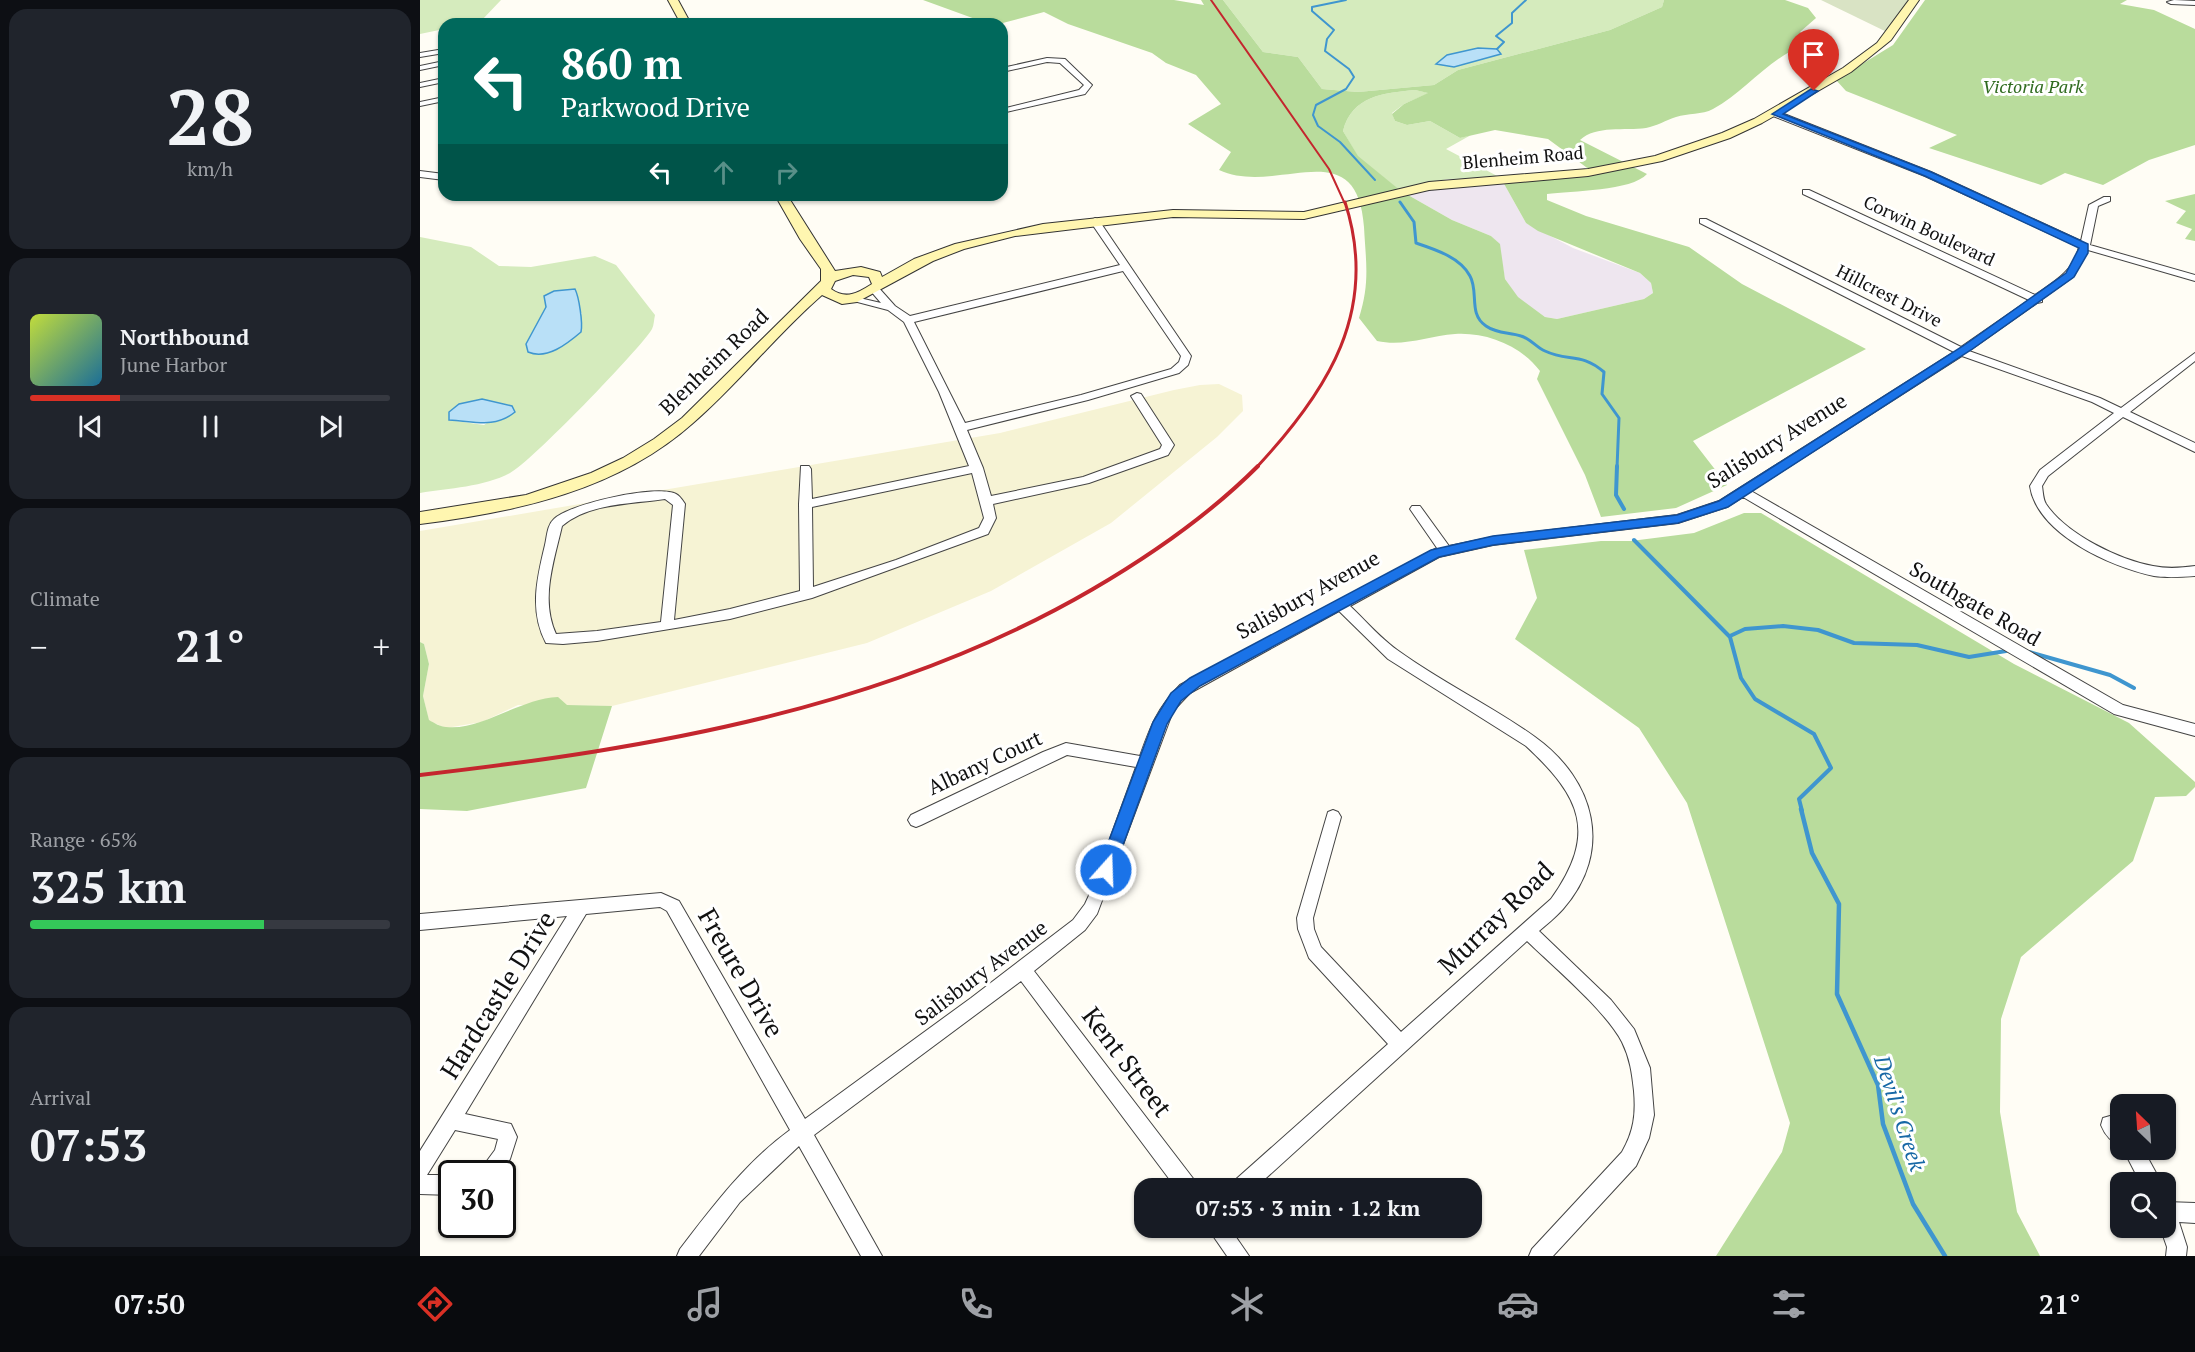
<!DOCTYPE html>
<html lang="en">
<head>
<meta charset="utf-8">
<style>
  body { margin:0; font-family:"PT Serif",serif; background:#20242c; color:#f1f3f6; height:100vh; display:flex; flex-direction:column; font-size:22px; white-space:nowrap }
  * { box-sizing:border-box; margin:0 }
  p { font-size:20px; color:#9ea1a6 }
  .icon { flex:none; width:33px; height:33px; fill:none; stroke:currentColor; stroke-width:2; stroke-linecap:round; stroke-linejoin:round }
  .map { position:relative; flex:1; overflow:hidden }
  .sheet { display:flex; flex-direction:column; gap:9px; padding:9px; background:#0d0f14; width:420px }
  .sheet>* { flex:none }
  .banner { position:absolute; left:18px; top:18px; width:570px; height:183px; border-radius:18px; box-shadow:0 2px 4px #0004; background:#00695c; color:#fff; overflow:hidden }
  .needle { width:39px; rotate:335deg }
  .fabs { position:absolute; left:1690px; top:1094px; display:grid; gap:12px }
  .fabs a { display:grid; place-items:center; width:66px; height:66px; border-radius:12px; background:#171b24; box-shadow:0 2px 4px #0004; font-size:30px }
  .speed { position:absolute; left:18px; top:1160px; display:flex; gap:12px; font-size:30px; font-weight:700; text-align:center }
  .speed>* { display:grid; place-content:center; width:78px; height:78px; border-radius:50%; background:#171b24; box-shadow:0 2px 4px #0004; line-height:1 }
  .speed .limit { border:3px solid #111; border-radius:9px; background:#fff; color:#111 }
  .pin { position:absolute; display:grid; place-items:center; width:51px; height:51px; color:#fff; margin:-62px -26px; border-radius:50% 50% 50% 0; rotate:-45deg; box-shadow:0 0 6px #0007 }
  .pin .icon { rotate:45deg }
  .me { position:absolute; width:66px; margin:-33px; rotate:20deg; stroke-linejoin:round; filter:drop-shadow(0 0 4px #0008) }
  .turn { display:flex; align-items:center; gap:21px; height:126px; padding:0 24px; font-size:27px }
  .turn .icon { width:78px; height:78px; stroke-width:2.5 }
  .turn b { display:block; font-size:42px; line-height:51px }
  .lanes { display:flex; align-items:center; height:57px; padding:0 24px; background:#0003; justify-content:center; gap:30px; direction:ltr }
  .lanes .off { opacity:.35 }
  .big { font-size:45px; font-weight:800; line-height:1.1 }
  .sheet .tile { flex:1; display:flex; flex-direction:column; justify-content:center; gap:9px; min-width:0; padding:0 21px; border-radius:18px; background:#20242c }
  .sheet .dial { align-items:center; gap:0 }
  .dial b { font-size:78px; line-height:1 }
  .song { display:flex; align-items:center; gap:18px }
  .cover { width:72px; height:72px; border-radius:9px; background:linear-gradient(135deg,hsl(70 70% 55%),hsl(200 70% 35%)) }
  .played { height:6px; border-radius:3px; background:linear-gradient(90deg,#d93025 25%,#363941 25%) }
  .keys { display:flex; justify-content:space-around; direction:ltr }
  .heat { display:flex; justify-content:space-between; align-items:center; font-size:33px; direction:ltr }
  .charge { height:9px; border-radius:4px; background:linear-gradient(90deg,#34c759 65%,#363941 0) }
  .trip { position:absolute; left:714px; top:1178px; width:348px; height:60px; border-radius:18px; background:#171b24; box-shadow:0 2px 4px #0004; font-weight:800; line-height:60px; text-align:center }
  .tab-bar { display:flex; height:96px; justify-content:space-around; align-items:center; background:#090b0e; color:#9ea1a6 }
  .tab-bar .icon { width:42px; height:42px }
  .tab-bar .on { color:#d93025 }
  .tab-bar b { font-size:27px; color:#f1f3f6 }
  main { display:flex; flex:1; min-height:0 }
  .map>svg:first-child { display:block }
  .industrial { fill:#eee6ef }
  .farmland { fill:#f6f3d4 }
  .green { fill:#d5ebbd; fill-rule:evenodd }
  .forest { fill:#b9dc9c; fill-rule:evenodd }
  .cemetery { fill:#d9e3c4 }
  .water { fill:#b9e0f7; stroke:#3f96cf; stroke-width:1.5 }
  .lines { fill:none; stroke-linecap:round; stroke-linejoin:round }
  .stream-far3 { stroke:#3f96cf; stroke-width:2 }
  .stream-far2 { stroke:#3f96cf; stroke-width:3 }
  .stream-far1 { stroke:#3f96cf; stroke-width:4 }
  .stream { stroke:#3f96cf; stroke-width:4.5 }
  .street-casing { stroke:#444; stroke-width:2 }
  .secondary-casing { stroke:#333; stroke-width:2 }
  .street { fill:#fff; fill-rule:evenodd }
  .secondary { fill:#fff6b0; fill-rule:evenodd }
  .rail-far2 { stroke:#c4262e; stroke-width:2 }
  .rail-far1 { stroke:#c4262e; stroke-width:3 }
  .rail { stroke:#c4262e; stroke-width:4 }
  .route { fill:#1a73e8; stroke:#114b97; stroke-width:1.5 }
  .labels { text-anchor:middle; stroke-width:6; stroke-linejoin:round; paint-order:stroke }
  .far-park-label { font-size:18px; font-style:italic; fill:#2f6b1f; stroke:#fff }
  .far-street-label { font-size:18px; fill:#111; stroke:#fff }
  .street-label { font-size:21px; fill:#111; stroke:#fff }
  .water-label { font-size:22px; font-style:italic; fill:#1768a6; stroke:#fff }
  .near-street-label { font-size:26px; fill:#111; stroke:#fff }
</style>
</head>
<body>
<main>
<section class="sheet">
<div class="tile dial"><b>28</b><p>km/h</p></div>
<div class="tile">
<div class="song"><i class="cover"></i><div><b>Northbound</b><p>June Harbor</p></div></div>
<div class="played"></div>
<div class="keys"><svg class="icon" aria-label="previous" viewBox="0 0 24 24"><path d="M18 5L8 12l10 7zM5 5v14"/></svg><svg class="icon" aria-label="pause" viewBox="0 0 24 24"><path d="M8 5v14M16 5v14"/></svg><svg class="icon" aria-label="next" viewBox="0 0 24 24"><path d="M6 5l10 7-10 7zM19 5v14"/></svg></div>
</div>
<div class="tile"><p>Climate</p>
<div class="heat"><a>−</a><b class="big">21°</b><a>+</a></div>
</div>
<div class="tile"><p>Range · 65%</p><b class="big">325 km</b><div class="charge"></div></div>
<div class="tile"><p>Arrival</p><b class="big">07:53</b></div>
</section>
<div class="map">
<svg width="1775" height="1256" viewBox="0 0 1775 1256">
  <rect width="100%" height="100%" fill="#fffdf5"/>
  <path class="industrial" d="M1083,182L1106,223L1153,248L1220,273L1231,283L1233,293L1224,299L1137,319L1125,317L1098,298L1085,279L1079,244L1071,236L1032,220L988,195L1034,186Z"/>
  <path class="farmland" d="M799,384L822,395L823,411L797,437L691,523L571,591L447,643L192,706L98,705L62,722L26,728L9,721L3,696L9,664L4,644L0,642V531L580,433L754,390L780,385Z"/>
  <g class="green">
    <path d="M0,0H81L61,21L72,24H24V29L0,34Z"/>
    <path d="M803,0H1244L1242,7L1190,30L1038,70L1014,85L938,92L902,89L878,57L843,52Z"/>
    <path d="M995,90L1009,93L984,104L972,113L975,121L987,125L1010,121L1040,138L1051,135L1026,149L1081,178L1028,179L978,189L938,157L923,131C932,96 963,93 995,90Z"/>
    <path d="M0,237L51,247L79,266L111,267L175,256L196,265L235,315C234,319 234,325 232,329C222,347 109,464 90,473C64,487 29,488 0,493ZM158,295L157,306L162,314L106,344L126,307ZM81,404L92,406L64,425L29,420Z"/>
  </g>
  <g class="forest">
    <path d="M503,0H754L784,5L781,0H803L843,52L878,57L902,89L938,92L1014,85L1038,70L1190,30L1242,7L1244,0H1365L1388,8L1396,18L1380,32L1396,43C1387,50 1379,47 1371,51C1342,67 1321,94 1293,109C1282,115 1268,113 1256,117C1246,120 1237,126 1226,128C1205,131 1176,125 1160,140L1227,174C1212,191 1151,191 1127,194V200L1166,216L1269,247L1322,284L1446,349L1273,441L1307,485L1256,508L1181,517L1165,475L1117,379L1120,371C1101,346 1067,332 1035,334C1008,336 984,347 957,341L939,318C950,283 946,264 944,227C937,129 857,197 799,170L811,152L768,124L801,104L776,75L746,63L732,53L648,24L624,12L579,24H569ZM995,90L1008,93L984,104L972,114L975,121L987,125L1010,121L1040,138L1075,130L1128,139L1174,173L1083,182L1106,223L1118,231L1220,273L1231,283L1233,293L1224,299L1137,319L1125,317L1098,297L1085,279L1080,244L1071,236L1032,220L981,191L938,156L923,131C932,96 963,93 995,90Z"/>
    <path d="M1505,0H1707L1700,4L1734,10L1775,29V145L1729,160L1683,185L1645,173L1621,185L1509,148L1537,135L1426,91L1416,80L1473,45Z"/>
    <path d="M1775,194V241L1765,239L1772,229L1756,223L1766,211L1745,201Z"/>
    <path d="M1324,513H1341L1594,664L1709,723L1775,782V787L1766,796L1735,797L1713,861L1601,957L1581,1019L1580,1112L1597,1212L1620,1256H1296L1362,1152L1370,1123L1267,803L1219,728L1095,639L1117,598L1104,550L1181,541H1211L1274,533Z"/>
    <path d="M0,642L4,644L9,664L3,696L9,720C14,723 21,727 26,727C62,731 98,699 138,697L147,705L192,706L166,788L47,811L0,809Z"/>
  </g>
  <path class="cemetery" d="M1401,0H1492L1473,35Z"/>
  <g class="water">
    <path d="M1058,48L1077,49L1081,54L1034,67L1016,64L1027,55Z"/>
    <path d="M155,289C159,297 163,323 161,332C147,344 127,360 108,352L106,344L126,307L124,296L134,291Z"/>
    <path d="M62,399L92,406L95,412C74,429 54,421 29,420V412L39,404Z"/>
  </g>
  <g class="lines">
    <g class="stream-far3">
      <path d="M926,0L892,7V11L914,30L907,39L905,51L929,69L934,77L926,89L896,105L893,115L898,126L920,142L955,180"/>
      <path d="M1077,49L1084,42L1076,36L1092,23V13L1106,0"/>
    </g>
    <path class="stream-far2" d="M980,202L994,222L996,243C1014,249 1040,257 1050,276C1059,292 1048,314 1066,326C1077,334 1090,332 1101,336C1111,339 1116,347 1125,351C1148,362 1161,352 1184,372L1182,394L1199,418L1197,468"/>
    <g class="stream-far1">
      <path d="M1197,466L1196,495L1204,509"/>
      <path d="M1214,540L1310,637L1321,678L1335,699L1394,734L1411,768L1379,799L1382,811"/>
      <path d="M1310,636L1325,629L1363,626L1398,630L1434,643L1497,645L1549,657L1586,651"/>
      <path d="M1609,652L1690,675L1714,688"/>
    </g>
    <path class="stream" d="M1381,809L1392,853L1419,904L1417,994L1458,1085L1463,1124L1493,1204L1525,1256"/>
    <defs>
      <g id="street">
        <path d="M1754,0L1775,1V5L1751,4L1747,2Z"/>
        <path d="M24,49V53L0,57V53Z"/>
        <path d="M627,58L645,59L672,85L665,94L582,113V109L659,90L664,85L640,63L627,62L582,72V68Z"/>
        <path d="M24,61V65L0,70V66Z"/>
        <path d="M24,78V82L0,87V83Z"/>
        <path d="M24,97V101L0,106V102Z"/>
        <path d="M1353,112H1359L1511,172L1661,241L1669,205L1684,197H1690V201L1678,206L1670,245L1775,275V281L1668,250L1653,277L1622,299V302L1617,303L1549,351L1680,398L1701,408L1775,353V361L1710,412L1775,443V452L1703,417L1628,476L1622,486C1623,492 1623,499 1626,504C1646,534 1699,560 1733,566C1747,569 1761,568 1775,566V576C1761,577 1748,578 1734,576C1691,567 1617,534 1610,486L1620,470L1694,413L1672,402L1542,356L1331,491L1703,705L1775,724V736L1694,714L1323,497L1307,507L1258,523L1073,545L1019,557L930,606C946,621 962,640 980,652C1023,683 1072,706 1115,737C1175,780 1194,851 1143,909C1136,917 1127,924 1119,931L1191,1000L1214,1029L1230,1068L1234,1115L1229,1138L1216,1166L1133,1256H1109L1112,1249L1202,1152C1214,1131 1216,1114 1214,1091C1212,1073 1210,1058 1202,1042C1186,1011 1134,967 1107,941L835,1188H811L814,1181L968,1044L889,958L878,929L877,918L908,812L913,810L918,812L921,817L893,918L894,929L901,947L981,1032L1131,899C1178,833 1161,797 1106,746L968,659L919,611L770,693L753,711L677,914L665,930L614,971L775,1181L778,1188H756L601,981L394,1135L462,1256H441L379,1146L320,1202L279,1256H257L260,1249C293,1206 326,1162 370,1130L247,911L240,907L166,914L45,1114L91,1124L97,1137L90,1159L81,1173H58L75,1150L78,1139L35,1130L7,1175H32V1195L0,1194V1151L147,916L0,930V914L241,893L259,901L385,1119L551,998L653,920L665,904L671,891L716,767L647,755L501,825L496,827L491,825L488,820L491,815L623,752L646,743L720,756C731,725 737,709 760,685L1017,548L990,509L992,506H1000L1029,546L1073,537L1257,515L1299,501L1534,352L1280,223V219H1286L1541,347L1609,300L1383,194V190H1389L1615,295C1634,282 1654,271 1659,247L1505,176L1353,116Z"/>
        <path d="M0,171L24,174V180L0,177Z"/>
        <path d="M147,195H216L211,198H152Z"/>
        <path d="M675,218L678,219L771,356L768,365L759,373L668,400L547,430L563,468L571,496L663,477L740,449L742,445L711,396L717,393L721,394L754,445L748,455L669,483L573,504L576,518L568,534L392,598L310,619L177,641L143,644L126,643C109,611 117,578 125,545C127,537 127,525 134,519C149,504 237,484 256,494C260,496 263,501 265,504L254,620L310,609L380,591L379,504L381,466H389L391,469L392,499L549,466L519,392L484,322L468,310L426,299L431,296L461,303L449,289L454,286L458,287L475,306L490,316L700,265L670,221ZM703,271L761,356L759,362L751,369L661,395L545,423L494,322ZM552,473L564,518L559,528L476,560L393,587L392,507ZM245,499L253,505L241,622L177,631L136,634C120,599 134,561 142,526C169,503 211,504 245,499Z"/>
        <path d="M1690,1116L1701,1123V1146C1691,1142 1685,1135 1681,1125L1683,1118Z"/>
        <path d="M1703,1149H1723L1741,1182H1720Z"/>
        <path d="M1746,1202L1775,1203V1223L1759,1222L1767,1247L1766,1256H1746L1747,1247L1740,1227H1746Z"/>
        <path d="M787,1227H809L829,1256H807Z"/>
      </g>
      <g id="secondary">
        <path d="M248,0H258L271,24H261Z"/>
        <path d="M1489,0H1499L1471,40L1431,72L1342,123L1310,138L1242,161L1168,176L1009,190L884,219L753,217L595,236L544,249L513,261L437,302L422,304L402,295C356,335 319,383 273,423C198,490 97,512 0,524V512L106,495L171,473L203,458L234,439L262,418L401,281V269L380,239L355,195H367L415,271L441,267L460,272L462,277L494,259L535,244L623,224L753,210L884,212L1009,182L1168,169L1235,156L1302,133L1334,119L1423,68L1457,43ZM433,275L449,277L452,284C438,293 426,300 411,289L415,281Z"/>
      </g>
    </defs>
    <use href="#street" class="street-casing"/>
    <use href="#secondary" class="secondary-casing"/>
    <use href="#street" class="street"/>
    <use href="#secondary" class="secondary"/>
    <path class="rail-far2" d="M791,0L909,169L925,204"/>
    <path class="rail-far1" d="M836,468C908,391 960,310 925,202"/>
    <path class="rail" d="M0,775C234,748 467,709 673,589C733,554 789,515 838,466"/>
  </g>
  <path class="route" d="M1391,89L1398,91L1363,114L1511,172L1668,244V253L1654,277L1551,350L1308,507L1258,523L1073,545L1019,557L780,686L761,701L747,724L694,870L692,875L686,877L681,875L678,870L733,722L751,693L770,678L1011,550L1073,536L1257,515L1299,501L1543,346L1646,273L1659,248L1505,176L1352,114Z"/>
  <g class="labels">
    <g class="far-park-label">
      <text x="1613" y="93">Victoria Park</text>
    </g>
    <g class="far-street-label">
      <text transform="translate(1103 158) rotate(-5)" y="6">Blenheim Road</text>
      <text transform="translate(1509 231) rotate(25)" y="6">Corwin Boulevard</text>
      <text transform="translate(1469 296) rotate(27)" y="6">Hillcrest Drive</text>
    </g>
    <g class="street-label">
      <text transform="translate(294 362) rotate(-44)" y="7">Blenheim Road</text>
      <text transform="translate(1357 441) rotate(-32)" y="7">Salisbury Avenue</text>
      <text transform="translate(888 595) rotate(-29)" y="7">Salisbury Avenue</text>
      <text transform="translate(1555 604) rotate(30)" y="7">Southgate Road</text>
      <text transform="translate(565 763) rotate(-25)" y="7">Albany Court</text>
      <text transform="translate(561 973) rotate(-37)" y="7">Salisbury Avenue</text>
    </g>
    <g class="water-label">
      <text transform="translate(1480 1113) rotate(72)" y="8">Devil's Creek</text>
    </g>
    <g class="near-street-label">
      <text transform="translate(1076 918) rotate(-44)" y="9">Murray Road</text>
      <text transform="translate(321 973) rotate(60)" y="9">Freure Drive</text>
      <text transform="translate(78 995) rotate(-58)" y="9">Hardcastle Drive</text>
      <text transform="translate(707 1062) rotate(53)" y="9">Kent Street</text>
    </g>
  </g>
</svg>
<div class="fabs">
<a><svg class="needle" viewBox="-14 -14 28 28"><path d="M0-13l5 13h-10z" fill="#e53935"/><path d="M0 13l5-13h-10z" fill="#9ea1a6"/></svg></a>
<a><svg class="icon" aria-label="search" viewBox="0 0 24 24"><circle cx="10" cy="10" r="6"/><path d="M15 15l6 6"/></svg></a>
</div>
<div class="speed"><div class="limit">30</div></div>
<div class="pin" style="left:1394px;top:91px;background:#d93025"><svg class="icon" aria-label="arrive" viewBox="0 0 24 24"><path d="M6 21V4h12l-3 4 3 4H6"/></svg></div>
<svg class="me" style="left:686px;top:870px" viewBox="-20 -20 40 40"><circle r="17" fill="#1a73e8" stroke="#fff" stroke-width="3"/><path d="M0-11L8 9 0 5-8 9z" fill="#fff"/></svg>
<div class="trip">07:53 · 3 min · 1.2 km</div>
<div class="banner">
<div class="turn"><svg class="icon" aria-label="left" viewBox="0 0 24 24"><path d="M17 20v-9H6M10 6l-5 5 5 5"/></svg><div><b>860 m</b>Parkwood Drive</div></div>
<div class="lanes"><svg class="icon" aria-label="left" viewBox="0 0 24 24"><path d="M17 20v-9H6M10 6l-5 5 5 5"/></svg><svg class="icon off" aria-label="ahead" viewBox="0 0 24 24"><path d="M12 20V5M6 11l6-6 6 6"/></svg><svg class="icon off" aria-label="right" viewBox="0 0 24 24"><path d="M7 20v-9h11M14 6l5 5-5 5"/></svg></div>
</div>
</div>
</main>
<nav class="tab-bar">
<b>07:50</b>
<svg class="icon on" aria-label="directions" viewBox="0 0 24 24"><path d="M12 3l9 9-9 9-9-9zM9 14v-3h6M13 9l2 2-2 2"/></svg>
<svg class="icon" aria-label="music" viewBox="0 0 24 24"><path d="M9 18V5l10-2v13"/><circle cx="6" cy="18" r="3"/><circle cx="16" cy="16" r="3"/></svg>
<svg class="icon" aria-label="phone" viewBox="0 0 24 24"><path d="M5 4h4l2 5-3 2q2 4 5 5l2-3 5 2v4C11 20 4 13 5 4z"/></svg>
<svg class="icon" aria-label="climate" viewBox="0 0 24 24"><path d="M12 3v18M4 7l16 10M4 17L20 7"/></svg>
<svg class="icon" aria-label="car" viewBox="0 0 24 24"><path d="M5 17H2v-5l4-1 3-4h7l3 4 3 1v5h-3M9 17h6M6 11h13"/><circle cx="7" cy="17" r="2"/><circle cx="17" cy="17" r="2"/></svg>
<svg class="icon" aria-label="filters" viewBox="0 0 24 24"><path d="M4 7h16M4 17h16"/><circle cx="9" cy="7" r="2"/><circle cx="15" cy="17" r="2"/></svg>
<b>21°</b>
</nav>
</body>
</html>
